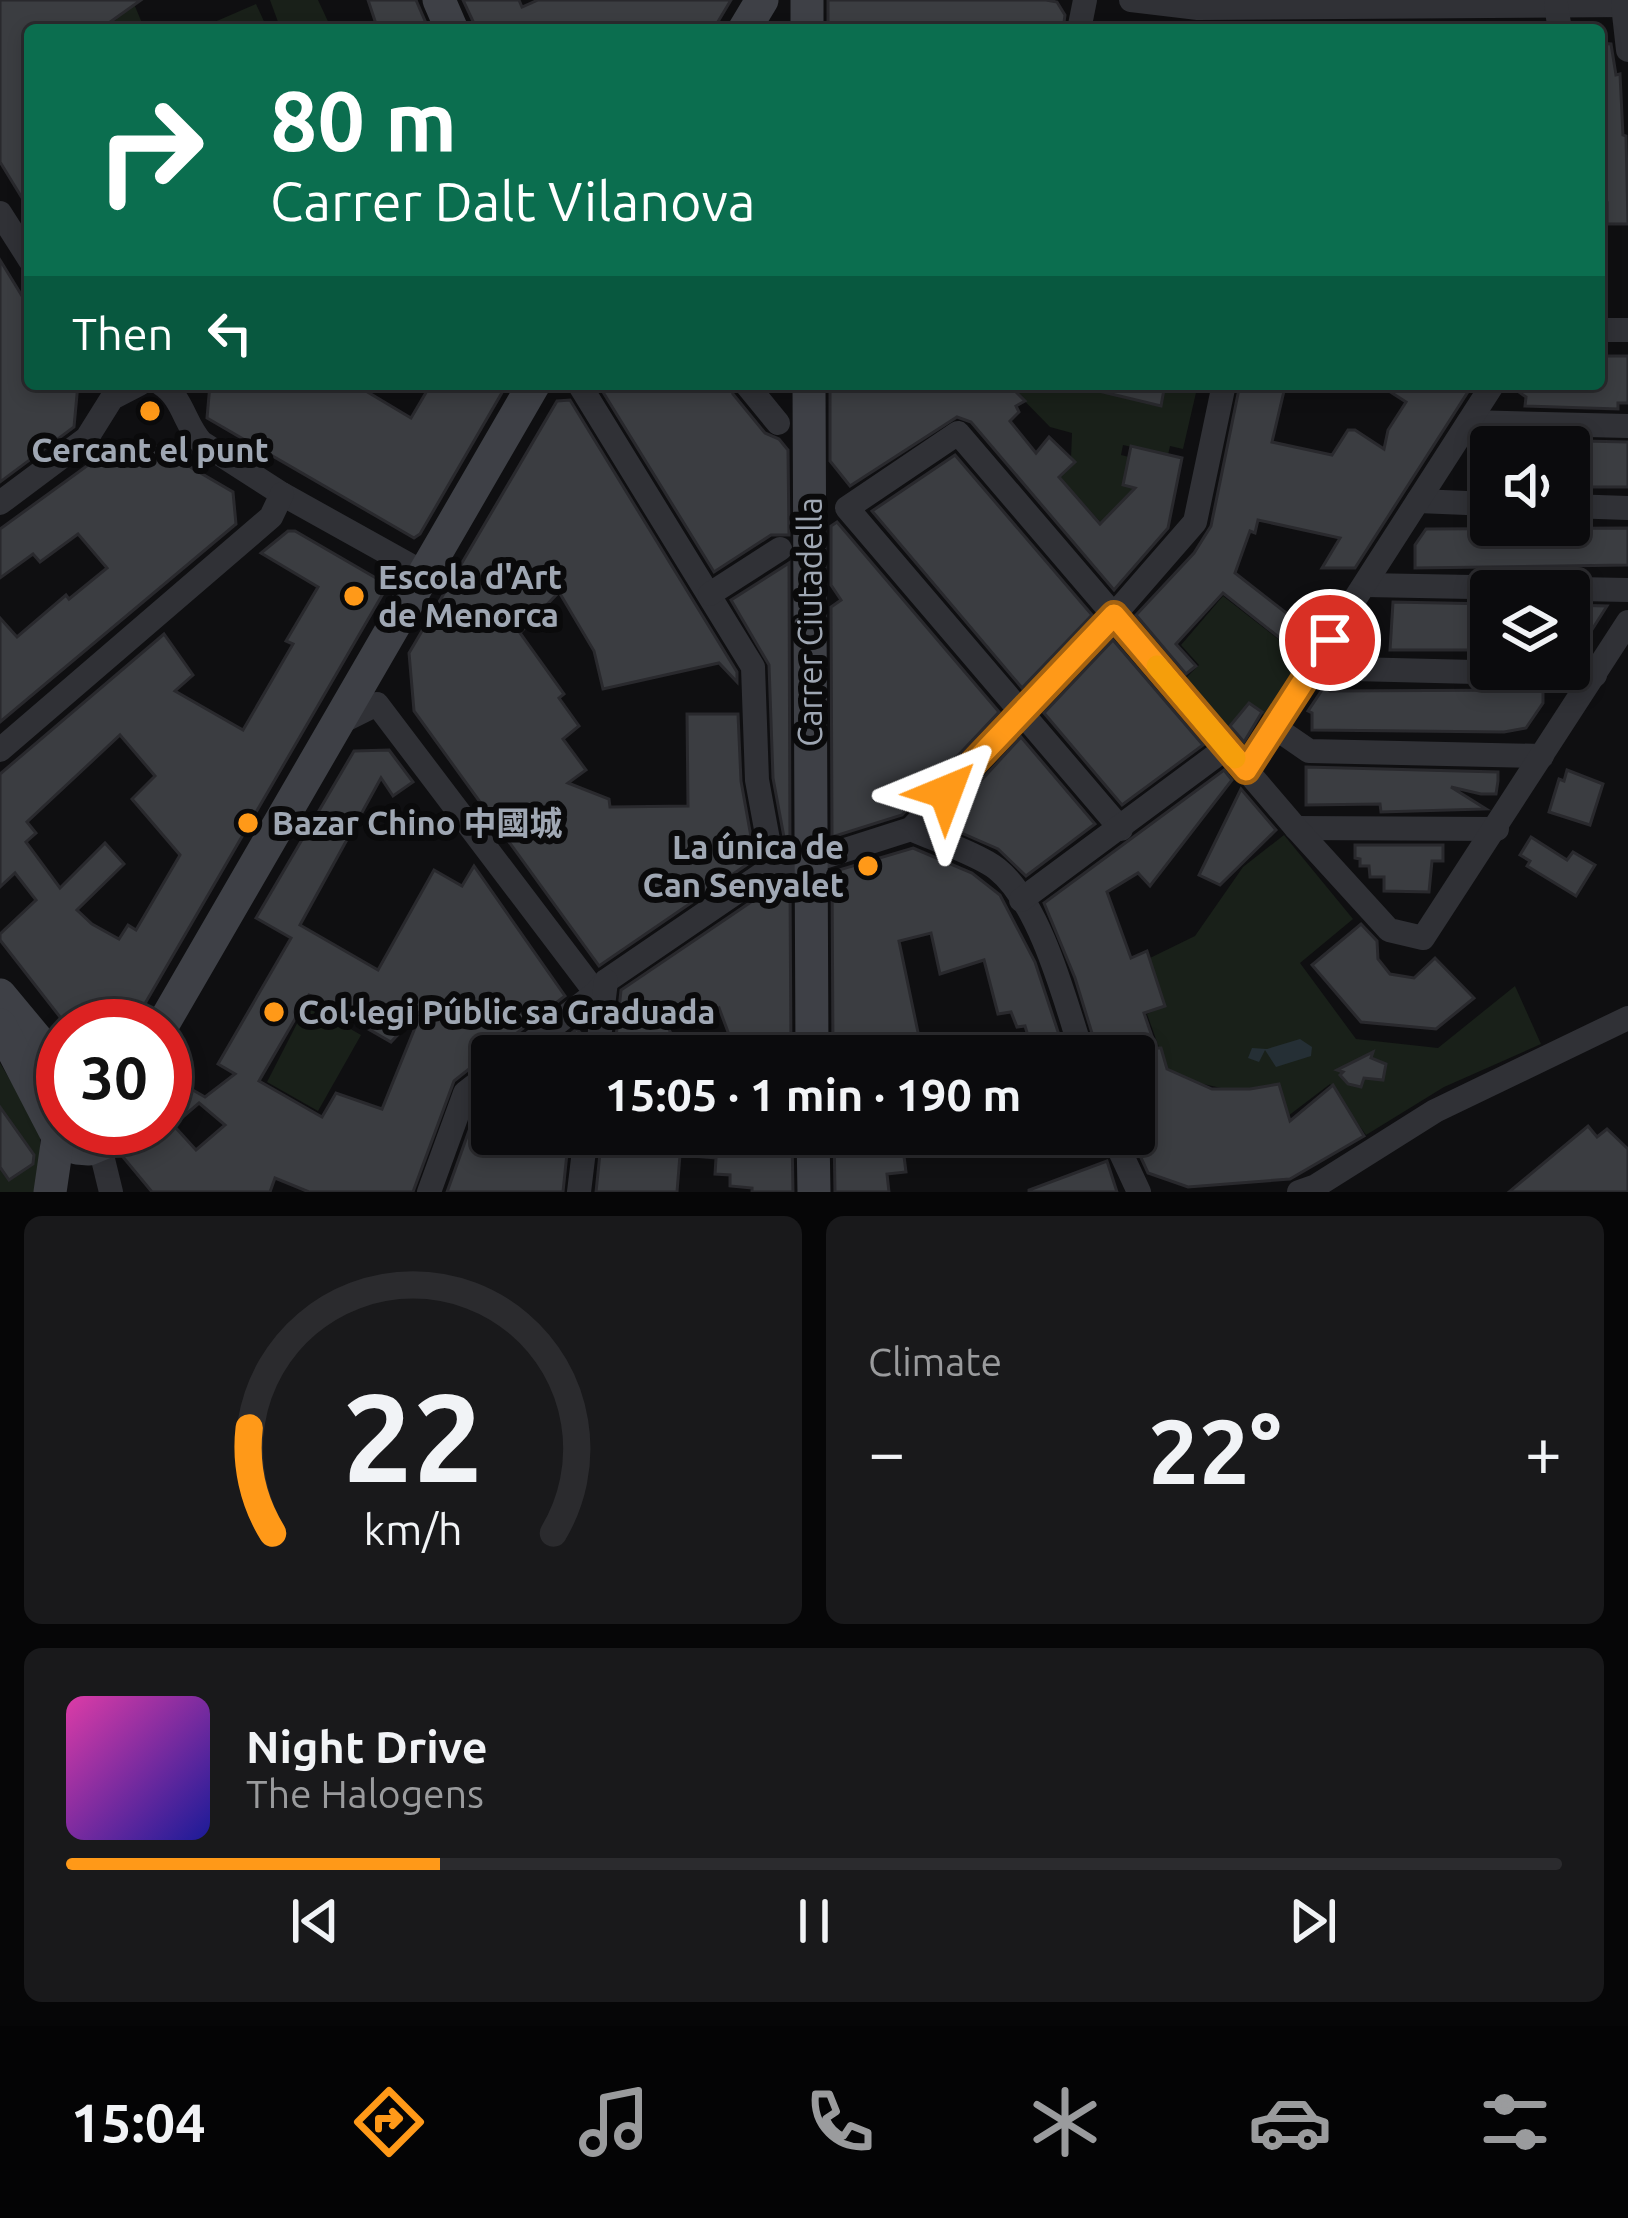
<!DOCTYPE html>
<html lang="en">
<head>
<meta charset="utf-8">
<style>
  body { margin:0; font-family:Ubuntu,"Noto Sans SC",sans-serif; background:#19191b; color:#f1f3f6; height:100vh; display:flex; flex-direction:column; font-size:45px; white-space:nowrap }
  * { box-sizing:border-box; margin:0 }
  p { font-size:39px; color:#9a9b9d }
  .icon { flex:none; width:66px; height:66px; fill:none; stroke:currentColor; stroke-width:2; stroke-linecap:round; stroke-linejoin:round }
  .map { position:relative; height:1192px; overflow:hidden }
  .side { display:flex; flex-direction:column; gap:24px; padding:24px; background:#060607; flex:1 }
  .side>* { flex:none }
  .banner { position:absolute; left:24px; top:24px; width:1581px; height:366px; border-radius:12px; box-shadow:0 6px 18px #0003,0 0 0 3px #2b2b2e; background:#0b6e4f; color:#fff; overflow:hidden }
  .buttons { position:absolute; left:1470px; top:426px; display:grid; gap:24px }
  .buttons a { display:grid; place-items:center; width:120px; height:120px; border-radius:12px; background:#0b0b0d; box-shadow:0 6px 18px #0003,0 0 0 3px #2b2b2e; font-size:60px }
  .speed { position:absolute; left:36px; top:999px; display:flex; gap:24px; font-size:60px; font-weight:700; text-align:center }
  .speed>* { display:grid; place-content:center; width:156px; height:156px; border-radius:50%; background:#0b0b0d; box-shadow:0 6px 18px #0003,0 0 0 3px #2b2b2e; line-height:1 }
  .speed .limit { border:18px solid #d22; background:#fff; color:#111 }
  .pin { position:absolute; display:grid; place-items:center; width:102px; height:102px; color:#fff; margin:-51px; border:6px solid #fff; border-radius:50%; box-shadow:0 3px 12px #0007 }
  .me { position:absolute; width:132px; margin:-66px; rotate:44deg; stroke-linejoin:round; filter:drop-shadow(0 0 9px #0008) }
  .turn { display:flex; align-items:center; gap:42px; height:252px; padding:0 48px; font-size:54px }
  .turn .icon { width:156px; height:156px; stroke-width:2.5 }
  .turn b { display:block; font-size:84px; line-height:102px }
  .then { display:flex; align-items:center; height:114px; padding:0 48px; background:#0003; gap:24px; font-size:45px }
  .big { font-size:90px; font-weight:700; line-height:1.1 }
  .side .tile { flex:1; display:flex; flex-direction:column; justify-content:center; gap:18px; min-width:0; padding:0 42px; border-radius:18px; background:#19191b }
  .side .dial { align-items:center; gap:0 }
  .dial svg { height:312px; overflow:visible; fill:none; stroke:#2b2b2e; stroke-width:7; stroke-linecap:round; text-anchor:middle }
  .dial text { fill:#f1f3f6; stroke:none }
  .song { display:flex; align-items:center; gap:36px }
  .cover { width:144px; height:144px; border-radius:18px; background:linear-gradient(135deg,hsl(320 70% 55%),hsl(240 70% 35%)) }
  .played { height:12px; border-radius:6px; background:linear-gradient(90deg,#ff9918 25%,#2b2b2e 25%) }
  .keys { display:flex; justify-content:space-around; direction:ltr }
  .heat { display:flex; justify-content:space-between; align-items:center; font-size:66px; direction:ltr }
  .side .tiles { flex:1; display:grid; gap:24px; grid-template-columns:1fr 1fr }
  .tile:last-child { grid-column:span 2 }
  .trip { position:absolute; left:471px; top:1035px; width:684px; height:120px; border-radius:12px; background:#0b0b0d; box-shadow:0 6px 18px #0003,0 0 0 3px #2b2b2e; font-weight:700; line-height:120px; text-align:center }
  .menu { display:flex; height:192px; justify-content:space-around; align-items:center; background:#040405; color:#9a9b9d }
  .menu .icon { width:84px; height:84px }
  .menu .selected { color:#ff9918 }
  .menu b { font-size:54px; color:#f1f3f6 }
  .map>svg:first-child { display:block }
  .green { fill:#192019 }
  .water { fill:#252f35 }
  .building { fill:#3b3d41; stroke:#29292d; stroke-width:3; fill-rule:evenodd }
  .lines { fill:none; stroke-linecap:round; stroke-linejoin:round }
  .street { stroke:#303136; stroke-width:24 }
  .secondary { stroke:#3e4046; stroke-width:33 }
  .route-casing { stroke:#a66310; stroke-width:30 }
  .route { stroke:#ff9918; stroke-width:21 }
  .slow { stroke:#f59e0b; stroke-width:21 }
  .poi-dot { fill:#ff9918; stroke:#0a0a0b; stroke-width:4.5 }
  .labels { text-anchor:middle; stroke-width:12; stroke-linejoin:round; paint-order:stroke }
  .poi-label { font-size:33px; font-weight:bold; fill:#9fa7b3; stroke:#0a0a0b; text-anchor:start }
  .street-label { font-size:33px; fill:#9fa7b3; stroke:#0a0a0b }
</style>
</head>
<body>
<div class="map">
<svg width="1628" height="1192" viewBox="0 0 1628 1192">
  <rect width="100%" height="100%" fill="#0f0f11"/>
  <g class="green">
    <path d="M270,0H318L332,30H281Z"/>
    <path d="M134,4L145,30H98L117,19L116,15Z"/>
    <path d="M256,4L268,30H196Z"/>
    <path d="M1008,384H1072L1160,405L1166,384H1198L1183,449L1170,446L1168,455L1123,445L1121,455L1129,457L1123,485L1134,488L1116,539L1059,477L1071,458L1072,433L1050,427Z"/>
    <path d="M1223,596L1306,661L1268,717L1249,707L1225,738L1181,683L1199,665L1181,645Z"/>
    <path d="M1284,835L1353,919L1300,963L1356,1039L1438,1048L1515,986L1541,1044L1444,1087L1366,1135L1330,1084L1241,1152L1256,1096L1177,1078L1166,1067L1147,1014L1164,1006L1150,958L1195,936L1243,867Z"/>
    <path d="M307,1004L361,1035L318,1111L267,1082Z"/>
    <path d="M0,1063L40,1131V1192H0Z"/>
  </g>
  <path class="water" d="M1300,1039L1312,1047L1311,1056L1276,1067L1265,1050L1259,1062L1248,1058L1252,1048L1267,1049Z"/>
  <g class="building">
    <path d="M0,0H141L99,30H30V211L0,162Z"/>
    <path d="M368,0H416L429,30H378Z"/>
    <path d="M463,0H519L522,7L538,0H731L713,30H477Z"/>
    <path d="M828,0H1046L1057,2L1065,15L1063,30H828Z"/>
    <path d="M1599,43L1611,44L1616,75L1620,74L1623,135L1626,136L1628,224H1607V203L1600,204Z"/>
    <path d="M0,260L30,309V384H78L74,427L0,482Z"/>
    <path d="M1599,356H1628V403H1618V409L1525,406L1526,397L1509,385L1599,384Z"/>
    <path d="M210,384H375L366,391L411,418L431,384H507L420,534L414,538L207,418Z"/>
    <path d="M598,384H730L733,394L765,433L779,439L788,450L789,535H771L714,572Z"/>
    <path d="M830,384H928L933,390L943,384H1008L1025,401L1016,406L1019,412L1010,421L1036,453L1049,437L1075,462L1059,477L1100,524L1135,488L1123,485L1131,446L1182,458L1168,528L1114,590L971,422L957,417L850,486L830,461Z"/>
    <path d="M1100,384H1165L1161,406L1099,391Z"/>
    <path d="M1240,384L1284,391L1272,442L1332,455L1348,430H1355L1384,449L1388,430L1406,402L1378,384H1473L1355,568H1322L1340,538L1258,520L1255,533L1250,531L1235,573L1294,619L1306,599L1335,600L1300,654L1223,593L1176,644L1196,666L1186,674L1136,615L1194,553L1211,526Z"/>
    <path d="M570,400L737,672V682L719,663L603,689L594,651L559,592L520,633L564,694L559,698L579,726L563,739L586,770L568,783L609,799L610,807L688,806L687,714H738L741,781L755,859L599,966L414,711L409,653L557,401Z"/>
    <path d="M1539,440L1628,442V487H1569V447H1539Z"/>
    <path d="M117,444L156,447L233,492L236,524L0,722V618L17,637L66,595L69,599L107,568L78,534L40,562L33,554L0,578V529Z"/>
    <path d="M955,455L1092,615L1022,688L872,511Z"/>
    <path d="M837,522L999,712L902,815L832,837L831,607L841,600L831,585V526Z"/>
    <path d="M1628,528V565L1415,568V545L1426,529Z"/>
    <path d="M288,531H295L388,585L132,1026H67L0,940V934L36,900L15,873L0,887V774L164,634L193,675L175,691L243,730L293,644L286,641L318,587L261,553ZM120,735L155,776L132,799L180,855L136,930L128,925L119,939L92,924L77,910L124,864L105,843L60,888L26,842L36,833L27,822Z"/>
    <path d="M789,563L790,848H786L773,778L769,665L731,600Z"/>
    <path d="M1393,602L1491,604V646H1481V650H1390Z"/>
    <path d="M1569,605L1607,606L1574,658H1569Z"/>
    <path d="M1113,640L1203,745L1122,805L1044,713Z"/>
    <path d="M1324,687L1330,691L1543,690V703L1526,728L1504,732L1312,730V713L1308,711Z"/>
    <path d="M1249,703L1262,712L1244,742L1230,726Z"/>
    <path d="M1021,737L1095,824L1026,876L998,849L941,824Z"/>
    <path d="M389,750L413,782L393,796L381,778L300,925L378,970L434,870L462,886L474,866L565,996L504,1043L498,1056L483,1058L454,1081L413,1192H309L275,1178L270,1192H152L123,1157L138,1141L143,1128H165V1074L205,1097L235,1074L218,1064L291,938L256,918L354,751ZM309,995L391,1042L423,1008L382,1109L336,1093L322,1117L259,1081ZM199,1103L225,1125L196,1150L176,1128H170Z"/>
    <path d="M1306,767L1498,772V781L1496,794H1481L1451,787L1486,809L1381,812L1380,804L1306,805Z"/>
    <path d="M1224,770L1232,780L1150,886L1138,873L1107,892L1131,958L1147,951L1165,1006L1144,1013L1156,1048H1161L1167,1069L1212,1089H1250L1279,1084L1290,1121L1333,1085L1364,1136L1290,1179L1188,1187L1148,1173L1130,1134H1134V1056H1099L1075,978L1044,903Z"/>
    <path d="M1567,770L1603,784L1590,825L1549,812L1559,779L1564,781Z"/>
    <path d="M1241,789L1276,830L1220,885L1199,875Z"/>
    <path d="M1531,837L1567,860L1573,852L1595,865L1576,896L1527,866L1530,861L1520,855Z"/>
    <path d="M1355,845H1443V861H1432L1429,892L1384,891V877H1370L1369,866H1360V859L1355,858Z"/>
    <path d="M913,848L972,873L1000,895L1035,962L1066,1056H1034L1025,1026L1017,1027L1011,1012L998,1014L984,960L940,974L931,933L899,941L920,1042L914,1055L833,1056L832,872Z"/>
    <path d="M790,881L791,1056H737L719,1008L668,1027L673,1038L638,1052L639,1056H614L621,990L779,883Z"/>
    <path d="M1361,924L1377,941L1378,959L1390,974L1414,978L1435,958L1474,998L1436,1029L1361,1022L1312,965Z"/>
    <path d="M577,1029L583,1036L581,1056H541Z"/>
    <path d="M1373,1052L1371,1058L1386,1064L1383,1080L1364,1078L1361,1087L1348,1084L1340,1075L1343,1072L1337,1070Z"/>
    <path d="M492,1093V1134H569L563,1192H447L479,1103Z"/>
    <path d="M0,1107L34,1155L33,1164L9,1180L0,1167Z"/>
    <path d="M1588,1126L1597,1137L1607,1129L1628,1149V1192H1509Z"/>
    <path d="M602,1134H697V1140L741,1143V1134H792L793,1192H752V1188L730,1186V1175L715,1174L716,1158L680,1155L677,1192H596Z"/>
    <path d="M834,1134H953L954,1152L904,1156L906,1172L887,1174L889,1192H835Z"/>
    <path d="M1045,1134H1096L1103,1154L1051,1153Z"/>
    <path d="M1107,1161L1117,1192H1029V1190Z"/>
  </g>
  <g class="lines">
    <g class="street">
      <path d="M1131,0L1198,8L1628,5"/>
      <path d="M1556,5L1560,30"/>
      <path d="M1623,5L1628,50"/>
      <path d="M1079,30L1085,0"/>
      <path d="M0,213L30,260"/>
      <path d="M1599,330H1628"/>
      <path d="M161,384C183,398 184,423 201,442L282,494L422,572"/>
      <path d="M579,384L753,667L757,780L773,867"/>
      <path d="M746,384L778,423"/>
      <path d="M1469,422L1628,426"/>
      <path d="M1418,501L1491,504"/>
      <path d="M0,503L87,438L112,398L139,384"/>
      <path d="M1569,506L1628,508"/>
      <path d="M1365,585L1628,590"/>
      <path d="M710,594L780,549"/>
      <path d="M1312,668L1595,675"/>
      <path d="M339,723L377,704L596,993"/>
      <path d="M1274,727L1309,751L1542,756"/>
      <path d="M0,750L271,517L282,494"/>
      <path d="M1245,770L1493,384"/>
      <path d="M1296,828L1497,829"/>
      <path d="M911,829C933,839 980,855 997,869C1041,904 1066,1004 1083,1056"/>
      <path d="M1121,829L847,508L958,433L1296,828L1389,930L1423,938L1628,622"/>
      <path d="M1021,900L1226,748"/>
      <path d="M514,1056L596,993L606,981L773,867L811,861L911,829L1114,615L1195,522L1224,384"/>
      <path d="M597,1056L606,981"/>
      <path d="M1112,1134L1139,1192"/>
      <path d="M100,1147L111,1192"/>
      <path d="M429,1192L465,1093L492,1072"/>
      <path d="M579,1192L586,1134"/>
      <path d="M1299,1192L1316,1186L1435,1111L1628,1018"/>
    </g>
    <g class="secondary">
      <path d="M439,0L452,30"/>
      <path d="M807,0V30"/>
      <path d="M744,30L762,0"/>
      <path d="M809,384L812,1056"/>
      <path d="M0,995L49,1054L63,1062"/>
      <path d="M0,1025L58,1137L77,1148L89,1149L113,1139L122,1128"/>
      <path d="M162,1026L534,384"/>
      <path d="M813,1134L814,1192"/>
      <path d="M50,1192L58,1137"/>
    </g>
  </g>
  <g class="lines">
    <defs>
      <path id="route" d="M946,792L1114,615L1246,770L1330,640"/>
    </defs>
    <use href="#route" class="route-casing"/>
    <use href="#route" class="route"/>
    <path class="slow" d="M1157,666L1235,758"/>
  </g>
  <g class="poi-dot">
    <circle cx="150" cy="411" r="12"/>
    <circle cx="354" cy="596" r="12"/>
    <circle cx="248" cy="823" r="12"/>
    <circle cx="868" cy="866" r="12"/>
    <circle cx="274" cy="1012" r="12"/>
  </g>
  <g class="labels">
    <g class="poi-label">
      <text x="150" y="462" text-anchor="middle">Cercant el punt</text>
      <text x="378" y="589">Escola d'Art<tspan x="378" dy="38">de Menorca</tspan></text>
      <text x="272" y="835">Bazar Chino 中國城</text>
      <text x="844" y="859" text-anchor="end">La única de<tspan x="844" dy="38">Can Senyalet</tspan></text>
      <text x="298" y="1024">Col·legi Públic sa Graduada</text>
    </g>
    <g class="street-label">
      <text transform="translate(810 622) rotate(-90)" y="12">Carrer Ciutadella</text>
    </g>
  </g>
</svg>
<div class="buttons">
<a><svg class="icon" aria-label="sound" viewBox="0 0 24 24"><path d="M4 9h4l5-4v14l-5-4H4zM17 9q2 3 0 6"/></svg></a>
<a><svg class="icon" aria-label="layers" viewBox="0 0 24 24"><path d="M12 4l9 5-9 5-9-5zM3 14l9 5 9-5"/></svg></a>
</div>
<div class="speed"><div class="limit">30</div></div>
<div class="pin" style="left:1330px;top:640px;background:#d93025"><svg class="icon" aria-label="arrive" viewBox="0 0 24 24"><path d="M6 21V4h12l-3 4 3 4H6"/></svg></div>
<svg class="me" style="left:946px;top:792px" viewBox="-20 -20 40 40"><path d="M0-17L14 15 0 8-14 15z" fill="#ff9918" stroke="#fff" stroke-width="4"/></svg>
<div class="trip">15:05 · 1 min · 190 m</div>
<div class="banner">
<div class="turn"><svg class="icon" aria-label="right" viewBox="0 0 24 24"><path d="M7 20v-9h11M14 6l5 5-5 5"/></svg><div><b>80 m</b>Carrer Dalt Vilanova</div></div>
<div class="then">Then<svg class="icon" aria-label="left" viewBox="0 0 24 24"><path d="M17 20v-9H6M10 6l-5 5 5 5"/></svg></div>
</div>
</div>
<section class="side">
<div class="tiles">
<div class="tile dial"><svg viewBox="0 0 100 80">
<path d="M14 69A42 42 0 1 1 86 69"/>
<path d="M14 69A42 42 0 0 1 8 42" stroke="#ff9918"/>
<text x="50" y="56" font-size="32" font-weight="700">22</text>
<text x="50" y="72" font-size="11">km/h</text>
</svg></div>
<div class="tile"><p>Climate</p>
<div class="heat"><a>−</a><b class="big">22°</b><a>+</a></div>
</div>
<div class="tile">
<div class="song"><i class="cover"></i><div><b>Night Drive</b><p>The Halogens</p></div></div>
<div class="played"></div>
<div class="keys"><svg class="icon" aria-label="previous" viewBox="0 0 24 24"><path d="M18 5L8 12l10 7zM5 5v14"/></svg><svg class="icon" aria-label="pause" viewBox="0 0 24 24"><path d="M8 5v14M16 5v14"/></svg><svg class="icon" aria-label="next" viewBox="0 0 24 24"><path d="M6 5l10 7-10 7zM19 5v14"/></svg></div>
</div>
</div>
</section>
<nav class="menu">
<b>15:04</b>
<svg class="icon selected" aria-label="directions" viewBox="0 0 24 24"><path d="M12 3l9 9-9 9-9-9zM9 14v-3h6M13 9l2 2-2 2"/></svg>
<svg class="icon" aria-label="music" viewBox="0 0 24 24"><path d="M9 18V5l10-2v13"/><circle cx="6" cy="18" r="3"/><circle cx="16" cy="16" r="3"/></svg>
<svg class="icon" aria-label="phone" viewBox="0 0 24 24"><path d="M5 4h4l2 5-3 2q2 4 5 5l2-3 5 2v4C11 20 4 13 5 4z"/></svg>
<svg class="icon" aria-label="climate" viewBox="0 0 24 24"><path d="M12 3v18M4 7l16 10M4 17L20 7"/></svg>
<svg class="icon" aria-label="car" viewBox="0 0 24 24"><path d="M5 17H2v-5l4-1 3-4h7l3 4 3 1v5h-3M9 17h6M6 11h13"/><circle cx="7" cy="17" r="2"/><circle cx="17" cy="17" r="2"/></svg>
<svg class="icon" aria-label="filters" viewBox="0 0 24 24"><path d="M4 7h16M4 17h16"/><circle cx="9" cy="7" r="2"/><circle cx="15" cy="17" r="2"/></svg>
</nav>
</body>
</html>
